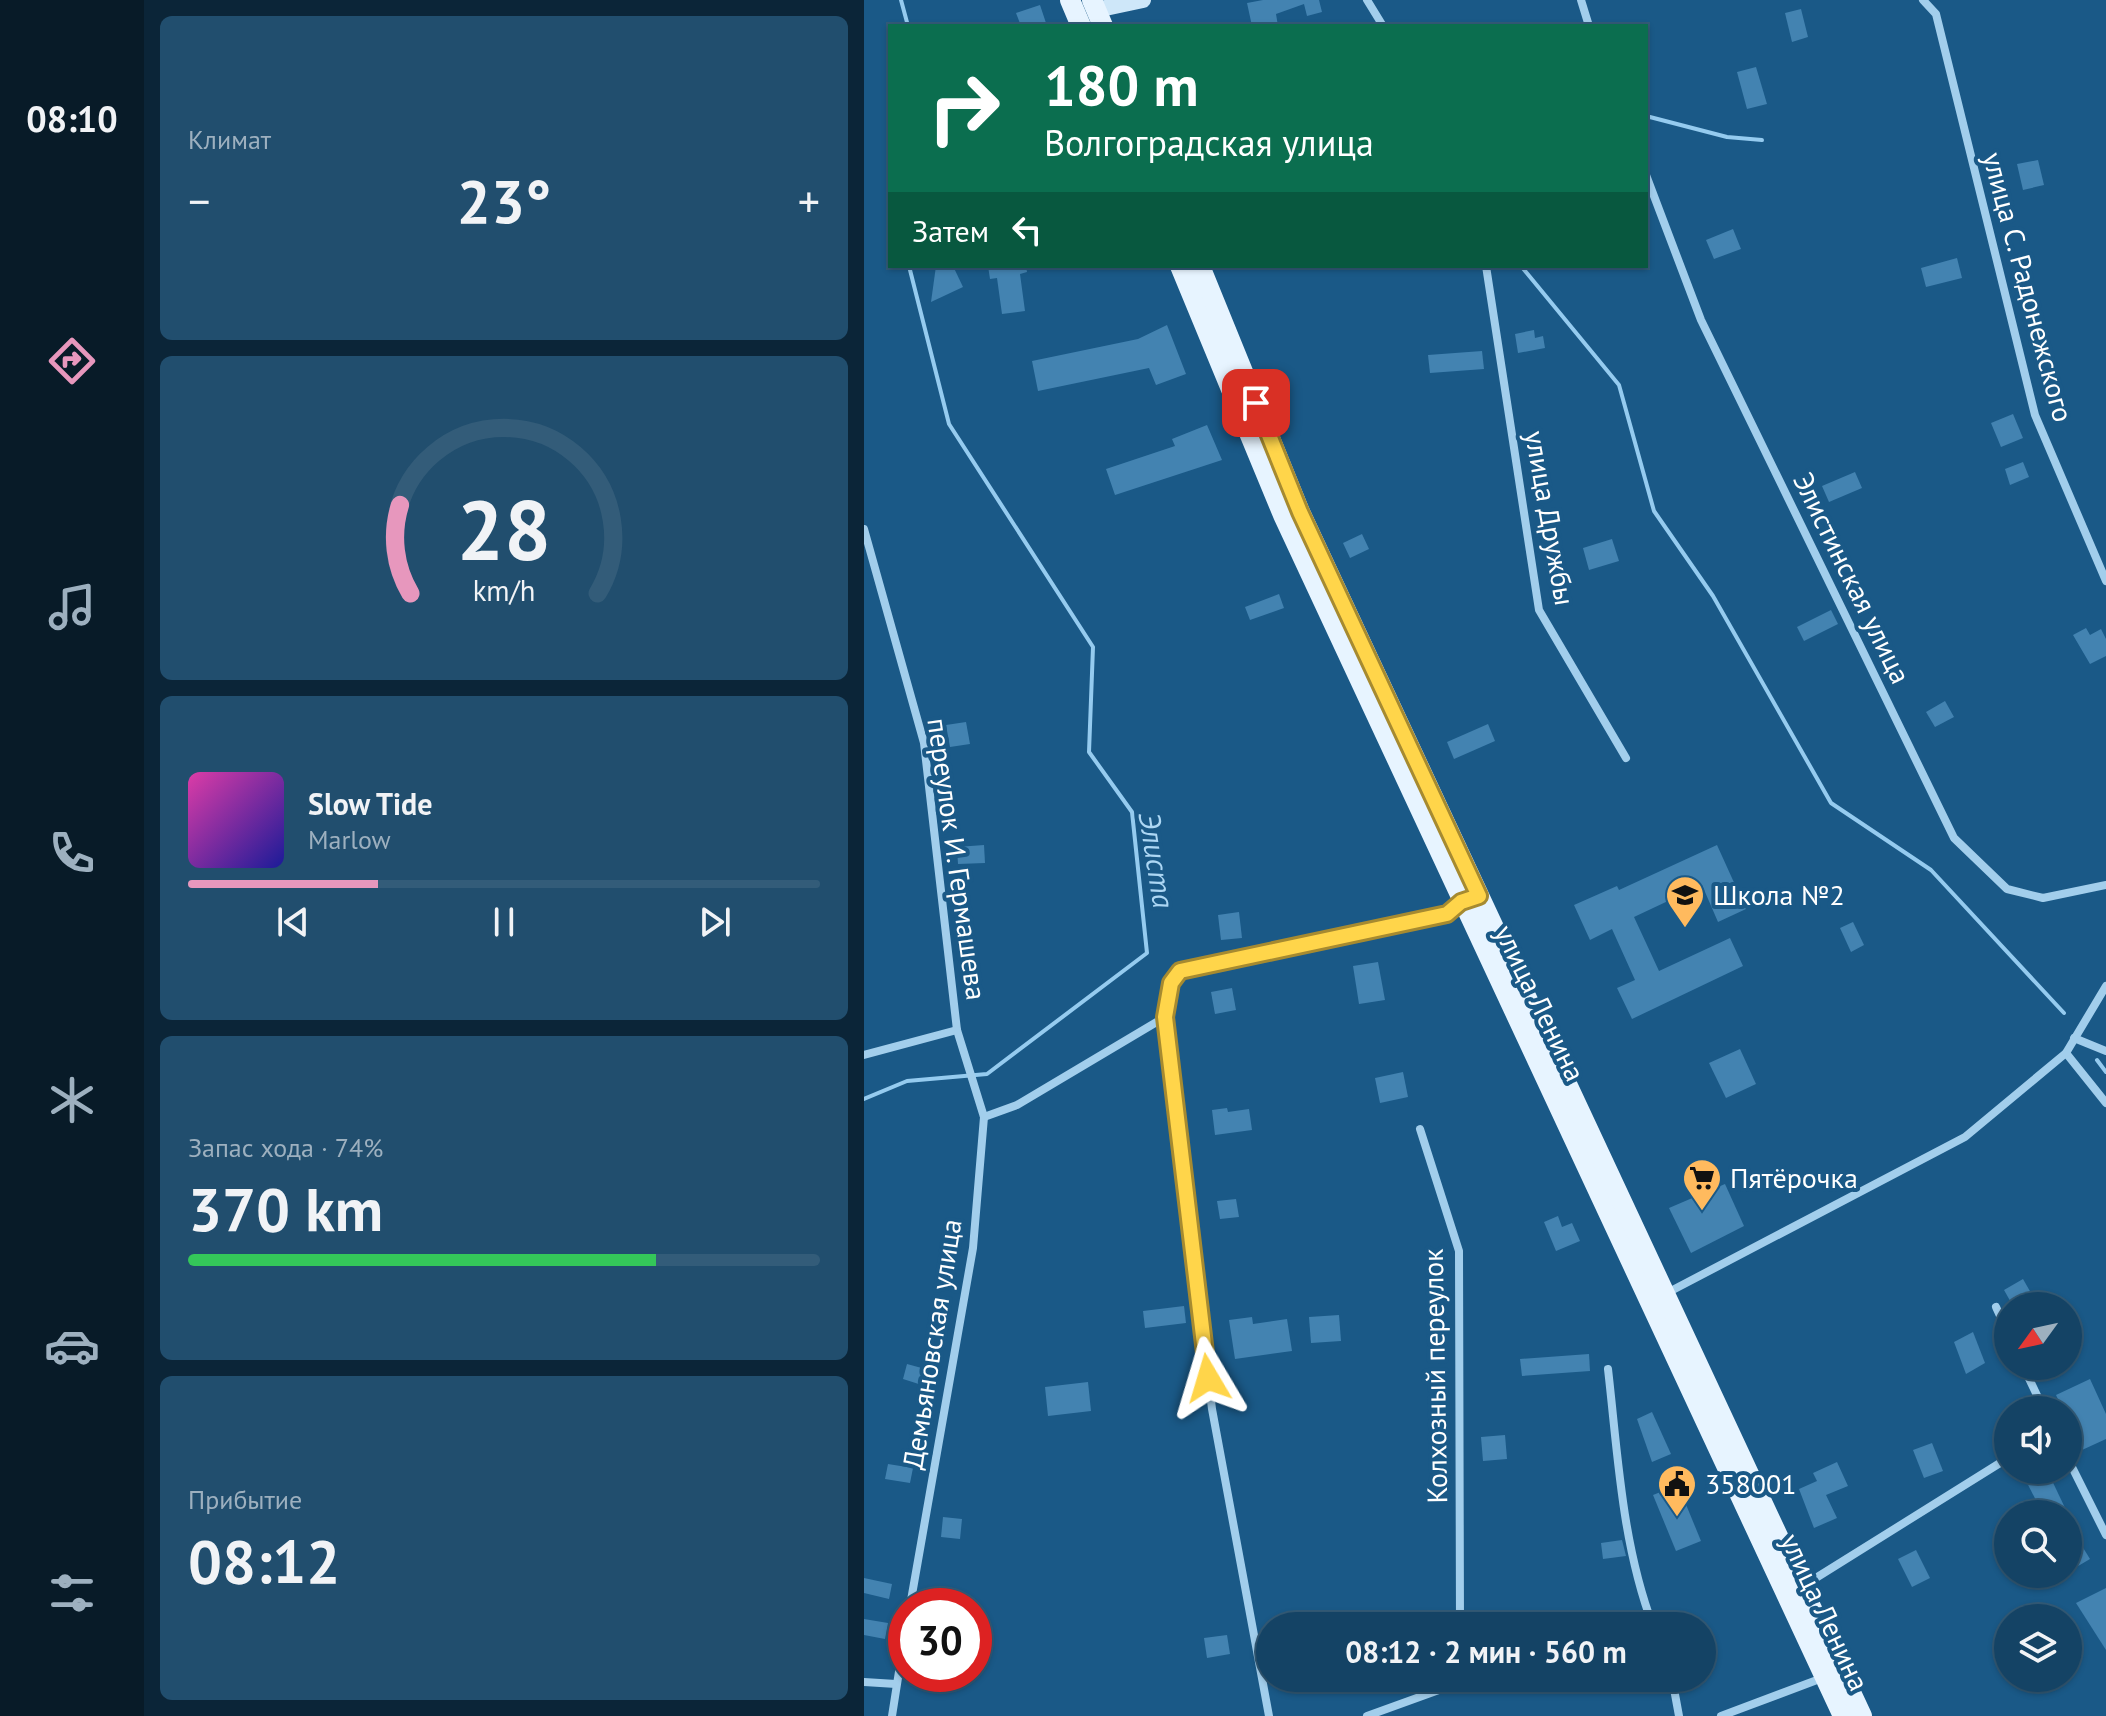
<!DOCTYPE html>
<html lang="ru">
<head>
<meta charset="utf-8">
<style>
  body { margin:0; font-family:"PT Sans",sans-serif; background:#214e6e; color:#f1f3f6; height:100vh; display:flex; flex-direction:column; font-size:30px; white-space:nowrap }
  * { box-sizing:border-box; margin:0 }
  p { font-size:26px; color:#9db0bf }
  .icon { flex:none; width:44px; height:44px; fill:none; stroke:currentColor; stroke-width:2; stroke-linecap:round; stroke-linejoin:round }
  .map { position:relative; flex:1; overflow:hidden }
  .drawer { display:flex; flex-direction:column; gap:16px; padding:16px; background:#0b2538; width:720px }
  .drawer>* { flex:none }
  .top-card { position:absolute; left:24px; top:24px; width:760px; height:244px; border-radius:0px; box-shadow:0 2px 6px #0004,0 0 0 2px #335c79; background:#0b6e4f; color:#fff; overflow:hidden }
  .needle { width:52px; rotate:237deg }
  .controls { position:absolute; left:1130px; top:1292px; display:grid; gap:16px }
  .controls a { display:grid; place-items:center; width:88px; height:88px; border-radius:50%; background:#144365; box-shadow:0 2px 6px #0004,0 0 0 2px #335c79; font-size:40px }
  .speed { position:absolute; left:24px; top:1588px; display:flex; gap:16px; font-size:40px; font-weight:700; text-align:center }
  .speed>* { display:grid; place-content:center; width:104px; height:104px; border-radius:50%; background:#144365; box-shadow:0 2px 6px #0004,0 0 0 2px #335c79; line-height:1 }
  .speed .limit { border:12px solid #d22; background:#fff; color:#111 }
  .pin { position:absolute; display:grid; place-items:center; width:68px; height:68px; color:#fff; margin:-34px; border-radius:16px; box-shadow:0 4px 12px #0006 }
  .me { position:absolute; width:88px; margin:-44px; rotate:353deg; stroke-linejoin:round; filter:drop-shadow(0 0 6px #0008) }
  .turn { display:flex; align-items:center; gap:28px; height:168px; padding:0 24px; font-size:36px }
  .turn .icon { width:104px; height:104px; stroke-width:2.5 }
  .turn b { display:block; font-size:56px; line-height:68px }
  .then { display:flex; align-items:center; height:76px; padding:0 24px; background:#0003; gap:16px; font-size:30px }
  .big { font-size:60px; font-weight:700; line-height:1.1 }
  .drawer .tile { flex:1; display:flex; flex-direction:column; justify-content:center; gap:12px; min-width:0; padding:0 28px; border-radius:12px; background:#214e6e }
  .drawer .dial { align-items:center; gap:0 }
  .dial svg { height:208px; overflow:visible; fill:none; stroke:#335c79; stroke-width:7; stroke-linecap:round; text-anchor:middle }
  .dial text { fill:#f1f3f6; stroke:none }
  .song { display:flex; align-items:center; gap:24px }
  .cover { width:96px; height:96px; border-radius:12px; background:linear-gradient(135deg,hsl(320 70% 55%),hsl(240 70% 35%)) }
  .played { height:8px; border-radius:4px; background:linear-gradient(90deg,#e797bd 30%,#335c79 30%) }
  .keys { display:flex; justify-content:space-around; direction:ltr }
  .heat { display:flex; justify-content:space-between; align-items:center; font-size:44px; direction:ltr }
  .charge { height:12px; border-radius:6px; background:linear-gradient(90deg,#34c759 74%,#335c79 0) }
  .trip { position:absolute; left:392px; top:1612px; width:460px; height:80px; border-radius:40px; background:#144365; box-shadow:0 2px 6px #0004,0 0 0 2px #335c79; font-weight:700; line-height:80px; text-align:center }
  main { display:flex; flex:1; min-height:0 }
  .menu { display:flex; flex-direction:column; width:144px; justify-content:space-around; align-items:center; background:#081b28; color:#9db0bf }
  .menu .icon { width:56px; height:56px }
  .menu .selected { color:#e797bd }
  .menu b { font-size:36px; color:#f1f3f6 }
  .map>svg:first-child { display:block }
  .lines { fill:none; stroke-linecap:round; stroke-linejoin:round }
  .stream { stroke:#95cbef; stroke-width:4 }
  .building { fill:#4383b1 }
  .street { stroke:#a2ceec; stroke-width:8 }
  .secondary { stroke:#cee7f9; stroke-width:16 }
  .primary { stroke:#e7f4ff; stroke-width:20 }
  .route-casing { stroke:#a68a30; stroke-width:20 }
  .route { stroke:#ffd54a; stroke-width:14 }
  .labels { text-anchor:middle; stroke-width:8; stroke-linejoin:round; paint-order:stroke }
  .street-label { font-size:28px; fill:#fff; stroke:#1a5987 }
  .poi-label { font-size:28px; fill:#fff; stroke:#1a5987; text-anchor:start }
  .water-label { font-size:30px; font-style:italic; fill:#add7f4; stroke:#1a5987 }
</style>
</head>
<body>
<main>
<nav class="menu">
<b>08:10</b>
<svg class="icon selected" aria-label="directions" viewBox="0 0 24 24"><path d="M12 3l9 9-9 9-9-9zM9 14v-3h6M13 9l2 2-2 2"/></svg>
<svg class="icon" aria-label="music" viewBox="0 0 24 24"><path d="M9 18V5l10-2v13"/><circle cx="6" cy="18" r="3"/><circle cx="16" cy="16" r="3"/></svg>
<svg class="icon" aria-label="phone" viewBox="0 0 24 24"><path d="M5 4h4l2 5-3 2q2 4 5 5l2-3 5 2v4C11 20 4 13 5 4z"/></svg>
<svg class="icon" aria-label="climate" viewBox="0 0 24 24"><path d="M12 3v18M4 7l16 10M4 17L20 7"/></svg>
<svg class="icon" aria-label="car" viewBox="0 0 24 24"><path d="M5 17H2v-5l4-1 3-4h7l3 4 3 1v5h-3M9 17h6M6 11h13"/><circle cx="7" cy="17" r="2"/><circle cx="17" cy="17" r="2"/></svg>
<svg class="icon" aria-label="filters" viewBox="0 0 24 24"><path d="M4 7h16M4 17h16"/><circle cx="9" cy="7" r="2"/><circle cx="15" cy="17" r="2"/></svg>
</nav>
<section class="drawer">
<div class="tile"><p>Климат</p>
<div class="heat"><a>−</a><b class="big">23°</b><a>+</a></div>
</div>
<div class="tile dial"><svg viewBox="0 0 100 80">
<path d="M14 69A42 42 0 1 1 86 69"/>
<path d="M14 69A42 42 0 0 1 10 35" stroke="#e797bd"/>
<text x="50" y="56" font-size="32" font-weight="700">28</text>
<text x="50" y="72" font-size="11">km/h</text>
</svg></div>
<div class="tile">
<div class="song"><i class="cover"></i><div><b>Slow Tide</b><p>Marlow</p></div></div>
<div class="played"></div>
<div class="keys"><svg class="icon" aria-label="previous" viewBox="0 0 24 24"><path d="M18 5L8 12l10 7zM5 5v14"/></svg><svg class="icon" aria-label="pause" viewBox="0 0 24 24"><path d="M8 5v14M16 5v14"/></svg><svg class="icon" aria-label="next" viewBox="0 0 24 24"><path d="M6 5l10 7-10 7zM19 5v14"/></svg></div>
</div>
<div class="tile"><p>Запас хода · 74%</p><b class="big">370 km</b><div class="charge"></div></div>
<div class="tile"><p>Прибытие</p><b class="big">08:12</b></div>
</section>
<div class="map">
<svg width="1242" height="1716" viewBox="0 0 1242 1716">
  <rect width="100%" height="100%" fill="#1a5987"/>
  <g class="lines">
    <g class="stream">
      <path d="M37,0L44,26"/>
      <path d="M782,116L863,137L898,140"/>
      <path d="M657,266L755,385L790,511L849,596L967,803L1067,870L1200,1013"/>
      <path d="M1233,1060L1242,1072"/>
      <path d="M0,1099L43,1081L123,1074L283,953L268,812L225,752L229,647L85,424L45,266"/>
    </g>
  </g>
  <g class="building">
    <path d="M399,0H455L458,12L443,16L440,4L412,14L414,26H388L383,3Z"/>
    <path d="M176,5L183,26H157L152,13Z"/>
    <path d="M937,9L944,37L928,42L921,13Z"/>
    <path d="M892,67L903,104L883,109L873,72Z"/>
    <path d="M1174,160L1180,185L1159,190L1153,164Z"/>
    <path d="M869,229L877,249L850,259L842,240Z"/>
    <path d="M1093,258L1098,278L1062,287L1057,268Z"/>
    <path d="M72,266H89L99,287L67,302Z"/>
    <path d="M124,266H162L163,272L156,274L161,311L138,314L133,278L126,279Z"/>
    <path d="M303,325L322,374L292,385L285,368L174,391L168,361L274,339Z"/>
    <path d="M670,330L671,338L679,336L681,348L654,353L651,334Z"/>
    <path d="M618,351L620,369L566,373L564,355Z"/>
    <path d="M1149,414L1159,438L1137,447L1127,423Z"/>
    <path d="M343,425L358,460L251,495L242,469L311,446L308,439Z"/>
    <path d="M1159,462L1165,477L1146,485L1141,469Z"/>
    <path d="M991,472L998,488L965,502L958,486Z"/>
    <path d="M498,534L505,549L486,558L479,543Z"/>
    <path d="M748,539L755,561L725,570L719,548Z"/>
    <path d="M415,594L420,608L386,620L381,607Z"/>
    <path d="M967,610L974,624L940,641L933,627Z"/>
    <path d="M1222,628L1226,635L1237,629L1242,639V656L1226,664L1209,635Z"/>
    <path d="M1081,701L1090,717L1071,727L1062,712Z"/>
    <path d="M102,722L106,744L86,747L82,725Z"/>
    <path d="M624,724L631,741L590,759L583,742Z"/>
    <path d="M120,845L121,863L94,864L93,847Z"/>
    <path d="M853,845L882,909L854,922L838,885L770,917L795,971L866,938L879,966L768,1019L753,988L771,980L748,929L726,940L710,905L753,886L755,890Z"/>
    <path d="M375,912L378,938L357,940L354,915Z"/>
    <path d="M989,922L1000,945L987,952L976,928Z"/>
    <path d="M514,962L521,1000L495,1004L489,966Z"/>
    <path d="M368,988L372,1010L351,1014L347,992Z"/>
    <path d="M876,1049L892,1084L862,1098L845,1063Z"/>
    <path d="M539,1072L544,1097L516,1103L511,1078Z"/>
    <path d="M363,1108L364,1112L385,1109L388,1130L351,1135L348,1110Z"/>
    <path d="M861,1184L880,1226L827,1253L805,1208Z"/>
    <path d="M372,1199L375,1217L356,1219L353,1201Z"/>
    <path d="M694,1216L698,1227L708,1223L716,1241L692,1251L680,1222Z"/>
    <path d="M1159,1279L1167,1293L1165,1294L1171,1306H1149L1140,1290Z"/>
    <path d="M320,1306L322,1323L281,1328L279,1311Z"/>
    <path d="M475,1315L477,1341L447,1343L445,1317Z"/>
    <path d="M388,1317L389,1324L423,1319L428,1351L371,1359L365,1320Z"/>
    <path d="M1109,1332L1121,1363L1102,1374L1090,1342Z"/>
    <path d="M725,1354L726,1371L658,1376L656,1359Z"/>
    <path d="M43,1364L65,1370L61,1386L39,1379Z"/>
    <path d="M1226,1379L1242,1414V1439L1218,1450L1204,1422V1410H1199L1192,1395Z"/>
    <path d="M224,1382L227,1411L184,1416L181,1387Z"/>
    <path d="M788,1412L807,1454L788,1462L773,1419Z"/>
    <path d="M641,1435L643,1459L619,1461L617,1437Z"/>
    <path d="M1068,1443L1079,1471L1060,1478L1049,1450Z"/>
    <path d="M973,1462L984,1486L962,1495L973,1518L950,1528L935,1489L953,1481L949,1473Z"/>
    <path d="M24,1464L49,1468L46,1483L21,1479Z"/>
    <path d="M1175,1470H1183L1202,1510L1179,1514L1160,1477Z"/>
    <path d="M814,1485L837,1541L812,1551L789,1495Z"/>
    <path d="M79,1517L98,1519L96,1539L77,1537Z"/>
    <path d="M758,1540L762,1556L739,1559L737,1543Z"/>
    <path d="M1218,1546L1226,1559L1204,1572V1553Z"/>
    <path d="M1052,1550L1066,1578L1048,1587L1034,1559Z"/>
    <path d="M0,1578L28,1584L25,1599L0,1593Z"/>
    <path d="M1242,1588V1650L1212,1603Z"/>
    <path d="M0,1619L24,1623L21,1639L0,1635Z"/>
    <path d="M363,1635L366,1654L343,1658L340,1638Z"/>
  </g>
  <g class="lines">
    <g class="street">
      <path d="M503,0L519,26"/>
      <path d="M717,0L725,26"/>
      <path d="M1059,0L1072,14L1171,415L1242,581"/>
      <path d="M782,175L837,320L1090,838L1143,889L1179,898L1242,885"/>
      <path d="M622,266L675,610L762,758"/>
      <path d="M0,529L60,743L93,1030L120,1117L109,1248L46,1606"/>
      <path d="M301,1017L348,1409L405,1716"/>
      <path d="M1210,1038L1242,1051"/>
      <path d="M1202,1053L1242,1103"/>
      <path d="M0,1055L93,1030"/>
      <path d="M120,1117L153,1105L301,1017L307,983L316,971L583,914L599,902"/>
      <path d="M556,1129L595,1251L596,1626"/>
      <path d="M801,1294L1101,1137L1202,1053L1242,986"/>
      <path d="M1132,1307L1144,1333"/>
      <path d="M1159,1366L1180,1410"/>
      <path d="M744,1369C754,1456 758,1544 789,1626"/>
      <path d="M1204,1459L1242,1535"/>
      <path d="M939,1586L1144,1458"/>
      <path d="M808,1678L815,1716"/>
      <path d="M0,1682L32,1684"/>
      <path d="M28,1716L42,1627"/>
      <path d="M503,1716L597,1682V1678"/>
      <path d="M857,1716L961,1677"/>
    </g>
    <path class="secondary" d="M232,10L279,0"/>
    <g class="primary">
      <path d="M206,0L217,26"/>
      <path d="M228,0L239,26"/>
      <path d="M316,266L419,515L979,1716"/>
      <path d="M336,266L436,512L998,1716"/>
    </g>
  </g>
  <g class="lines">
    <defs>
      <path id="route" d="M344,1378L301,1017L307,983L316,971L583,914L597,902L615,896L436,512L392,403"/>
    </defs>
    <use href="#route" class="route-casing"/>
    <use href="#route" class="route"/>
  </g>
  <defs>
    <symbol id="school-pin" viewBox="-11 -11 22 30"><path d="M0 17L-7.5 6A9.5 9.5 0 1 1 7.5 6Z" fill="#ffba5e" stroke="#1a5987"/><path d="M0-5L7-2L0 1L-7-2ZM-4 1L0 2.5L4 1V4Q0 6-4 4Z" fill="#111"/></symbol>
    <symbol id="supermarket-pin" viewBox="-11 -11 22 30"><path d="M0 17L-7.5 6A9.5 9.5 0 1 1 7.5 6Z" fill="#ffba5e" stroke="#1a5987"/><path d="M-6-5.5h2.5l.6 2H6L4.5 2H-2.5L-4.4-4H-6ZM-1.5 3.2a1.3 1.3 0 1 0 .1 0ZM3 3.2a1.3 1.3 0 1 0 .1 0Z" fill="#111"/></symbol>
    <symbol id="civic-pin" viewBox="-11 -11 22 30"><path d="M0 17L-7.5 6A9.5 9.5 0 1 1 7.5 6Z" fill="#ffba5e" stroke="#1a5987"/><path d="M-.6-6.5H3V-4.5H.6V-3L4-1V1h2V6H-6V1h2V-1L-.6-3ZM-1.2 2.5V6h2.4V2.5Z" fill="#111"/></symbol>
  </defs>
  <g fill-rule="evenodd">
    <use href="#school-pin" x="799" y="873" width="44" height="60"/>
    <use href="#supermarket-pin" x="816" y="1156" width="44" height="60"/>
    <use href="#civic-pin" x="791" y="1462" width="44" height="60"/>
  </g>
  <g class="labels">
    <g class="street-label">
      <text transform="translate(1164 287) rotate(75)" y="10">улица С. Радонежского</text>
      <text transform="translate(686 518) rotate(80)" y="10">улица Дружбы</text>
      <text transform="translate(988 578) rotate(64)" y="10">Элистинская улица</text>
      <text transform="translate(93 859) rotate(82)" y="10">переулок И. Гермашева</text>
      <text transform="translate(676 1003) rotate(64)" y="10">улица Ленина</text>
      <text transform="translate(68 1344) rotate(-81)" y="10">Демьяновская улица</text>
      <text transform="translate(571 1376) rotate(-91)" y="10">Колхозный переулок</text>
      <text transform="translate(961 1612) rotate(65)" y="10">улица Ленина</text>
    </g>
    <g class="poi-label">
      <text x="849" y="905">Школа №2</text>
      <text x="866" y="1188">Пятёрочка</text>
      <text x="841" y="1494">358001</text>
    </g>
    <g class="water-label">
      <text transform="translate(292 860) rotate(81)" y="10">Элиста</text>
    </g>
  </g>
</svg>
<div class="controls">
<a><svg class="needle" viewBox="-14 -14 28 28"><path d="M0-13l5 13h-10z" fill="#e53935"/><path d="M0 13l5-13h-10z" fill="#9db0bf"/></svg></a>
<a><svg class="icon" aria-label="sound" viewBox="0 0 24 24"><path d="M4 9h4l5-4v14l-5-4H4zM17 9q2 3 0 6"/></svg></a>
<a><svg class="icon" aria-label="search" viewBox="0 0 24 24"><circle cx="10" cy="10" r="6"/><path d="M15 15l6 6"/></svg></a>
<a><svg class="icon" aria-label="layers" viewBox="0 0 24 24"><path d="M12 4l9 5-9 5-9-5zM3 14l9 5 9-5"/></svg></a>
</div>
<div class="speed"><div class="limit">30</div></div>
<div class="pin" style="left:392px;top:403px;background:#d93025"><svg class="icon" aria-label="arrive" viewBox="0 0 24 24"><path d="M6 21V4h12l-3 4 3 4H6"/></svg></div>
<svg class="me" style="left:344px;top:1378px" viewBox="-20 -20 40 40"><path d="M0-17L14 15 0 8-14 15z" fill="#ffd54a" stroke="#fff" stroke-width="4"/></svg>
<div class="trip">08:12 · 2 мин · 560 m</div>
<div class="top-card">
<div class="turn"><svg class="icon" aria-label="right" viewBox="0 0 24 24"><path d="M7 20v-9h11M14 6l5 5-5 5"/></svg><div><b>180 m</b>Волгоградская улица</div></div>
<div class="then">Затем<svg class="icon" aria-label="left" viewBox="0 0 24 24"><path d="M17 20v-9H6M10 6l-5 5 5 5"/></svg></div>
</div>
</div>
</main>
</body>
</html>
